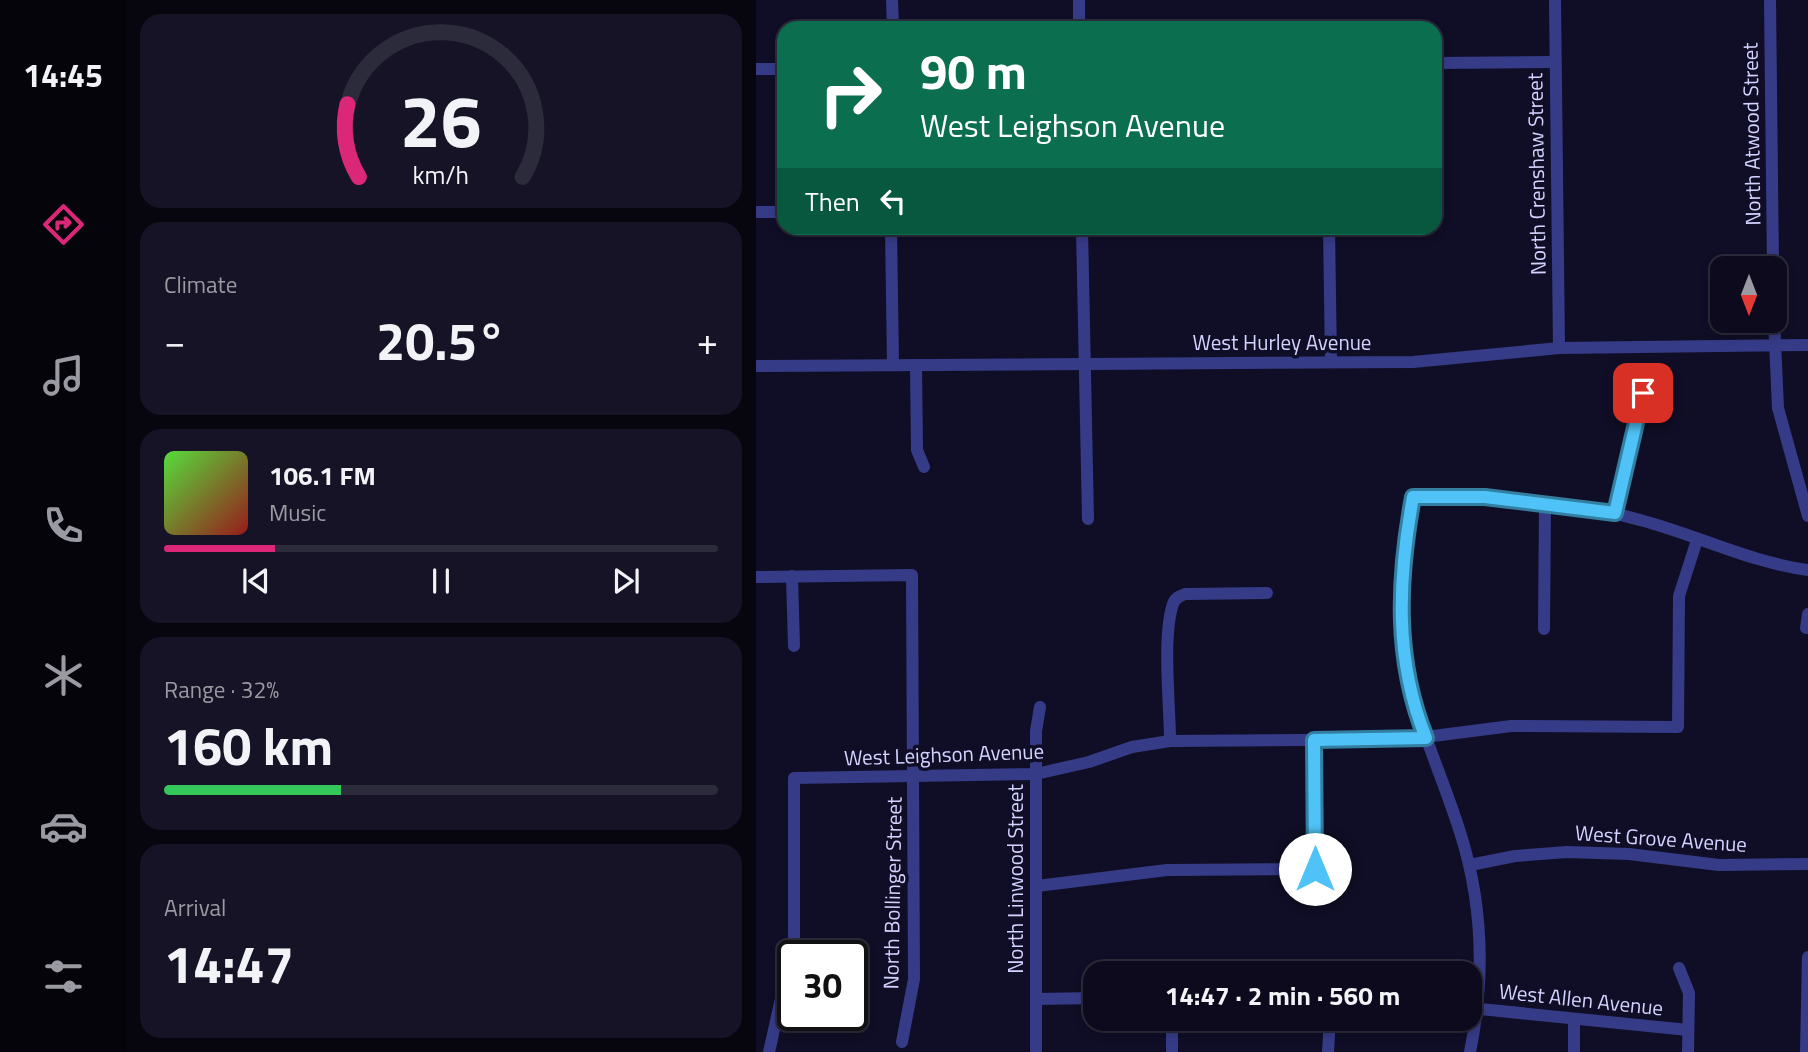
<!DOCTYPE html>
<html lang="en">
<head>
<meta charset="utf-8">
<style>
  body { margin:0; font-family:"Titillium Web",sans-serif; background:#151325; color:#f1f3f6; height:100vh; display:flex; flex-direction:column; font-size:26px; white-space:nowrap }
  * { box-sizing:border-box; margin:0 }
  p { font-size:23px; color:#9a9aa3 }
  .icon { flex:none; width:38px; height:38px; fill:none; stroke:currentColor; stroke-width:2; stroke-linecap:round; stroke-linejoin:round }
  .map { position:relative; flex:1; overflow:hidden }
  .side { display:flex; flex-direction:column; gap:14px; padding:14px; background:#07060f; width:630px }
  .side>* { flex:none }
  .banner { position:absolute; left:21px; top:21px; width:665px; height:214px; border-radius:21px; box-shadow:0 4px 10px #0003,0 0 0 2px #2c2b3b; background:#0b6e4f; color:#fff; overflow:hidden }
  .needle { width:46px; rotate:180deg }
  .controls { position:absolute; left:954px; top:256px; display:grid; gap:14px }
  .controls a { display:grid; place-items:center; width:77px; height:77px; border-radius:14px; background:#0c0a1c; box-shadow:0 4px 10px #0003,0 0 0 2px #2c2b3b; font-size:35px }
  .speed { position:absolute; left:21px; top:940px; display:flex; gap:14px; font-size:35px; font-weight:700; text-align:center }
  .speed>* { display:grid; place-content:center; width:91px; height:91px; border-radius:50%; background:#0c0a1c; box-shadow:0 4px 10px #0003,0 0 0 2px #2c2b3b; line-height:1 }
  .speed .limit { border:4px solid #111; border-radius:10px; background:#fff; color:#111 }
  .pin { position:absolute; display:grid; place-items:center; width:60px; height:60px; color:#fff; margin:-30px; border-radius:14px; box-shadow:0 4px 10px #0006 }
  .me { position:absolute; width:77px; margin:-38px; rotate:0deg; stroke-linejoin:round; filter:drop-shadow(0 0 5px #0008) }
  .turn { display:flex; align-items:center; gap:24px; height:147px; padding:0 28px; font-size:32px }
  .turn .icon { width:91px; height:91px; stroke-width:2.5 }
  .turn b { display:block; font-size:49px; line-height:60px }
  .then { display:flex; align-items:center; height:66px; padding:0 28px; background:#0003; gap:14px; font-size:26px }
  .big { font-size:52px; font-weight:700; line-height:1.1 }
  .side .tile { flex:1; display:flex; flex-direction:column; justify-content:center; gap:10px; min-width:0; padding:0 24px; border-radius:21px; background:#151325 }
  .side .dial { align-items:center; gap:0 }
  .dial svg { height:182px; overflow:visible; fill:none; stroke:#2c2b3b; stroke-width:7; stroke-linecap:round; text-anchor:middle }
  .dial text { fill:#f1f3f6; stroke:none }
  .song { display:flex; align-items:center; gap:21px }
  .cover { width:84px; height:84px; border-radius:10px; background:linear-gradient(135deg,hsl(110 70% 55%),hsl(0 70% 35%)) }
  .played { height:7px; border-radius:4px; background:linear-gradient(90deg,#db2777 20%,#2c2b3b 20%) }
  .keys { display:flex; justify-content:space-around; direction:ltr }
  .heat { display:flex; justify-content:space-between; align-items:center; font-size:38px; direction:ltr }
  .charge { height:10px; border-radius:5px; background:linear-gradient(90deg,#34c759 32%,#2c2b3b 0) }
  .trip { position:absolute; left:327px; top:961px; width:399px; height:70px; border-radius:21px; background:#0c0a1c; box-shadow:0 4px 10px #0003,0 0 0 2px #2c2b3b; font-weight:700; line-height:70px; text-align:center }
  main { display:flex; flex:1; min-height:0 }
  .tab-bar { display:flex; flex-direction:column; width:126px; justify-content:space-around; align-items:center; background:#05040b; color:#9a9aa3 }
  .tab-bar .icon { width:49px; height:49px }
  .tab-bar .current { color:#db2777 }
  .tab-bar b { font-size:32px; color:#f1f3f6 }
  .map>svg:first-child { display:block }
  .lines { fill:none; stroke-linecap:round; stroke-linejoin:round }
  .minor { stroke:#363b87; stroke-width:12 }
  .route-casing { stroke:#337fa1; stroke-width:18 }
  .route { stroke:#4fc3f7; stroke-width:12 }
  .labels { text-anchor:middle; stroke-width:7; stroke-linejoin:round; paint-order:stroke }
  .street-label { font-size:21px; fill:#d4d3ff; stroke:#100e26 }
</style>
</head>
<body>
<main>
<nav class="tab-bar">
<b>14:45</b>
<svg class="icon current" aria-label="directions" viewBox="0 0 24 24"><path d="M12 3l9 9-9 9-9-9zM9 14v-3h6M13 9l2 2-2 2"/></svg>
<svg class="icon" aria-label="music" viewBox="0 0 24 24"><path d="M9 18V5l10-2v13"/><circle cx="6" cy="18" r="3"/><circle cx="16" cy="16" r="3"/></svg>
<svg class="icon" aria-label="phone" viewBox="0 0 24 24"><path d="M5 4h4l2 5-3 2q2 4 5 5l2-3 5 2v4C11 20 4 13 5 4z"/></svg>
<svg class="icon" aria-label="climate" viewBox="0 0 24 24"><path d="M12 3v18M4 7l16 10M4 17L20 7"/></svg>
<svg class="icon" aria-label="car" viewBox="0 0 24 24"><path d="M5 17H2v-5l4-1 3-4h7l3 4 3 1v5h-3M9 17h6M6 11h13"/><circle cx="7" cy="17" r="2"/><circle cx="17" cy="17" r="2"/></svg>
<svg class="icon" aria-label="filters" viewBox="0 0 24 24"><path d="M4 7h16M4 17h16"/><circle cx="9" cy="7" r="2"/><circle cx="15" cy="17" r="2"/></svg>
</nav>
<section class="side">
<div class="tile dial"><svg viewBox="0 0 100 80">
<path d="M14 69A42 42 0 1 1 86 69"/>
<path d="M14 69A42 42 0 0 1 9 37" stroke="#db2777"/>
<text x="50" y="56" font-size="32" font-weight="700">26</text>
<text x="50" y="72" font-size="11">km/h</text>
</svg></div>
<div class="tile"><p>Climate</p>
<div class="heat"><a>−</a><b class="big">20.5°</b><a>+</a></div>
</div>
<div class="tile">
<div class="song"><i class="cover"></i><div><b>106.1 FM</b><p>Music</p></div></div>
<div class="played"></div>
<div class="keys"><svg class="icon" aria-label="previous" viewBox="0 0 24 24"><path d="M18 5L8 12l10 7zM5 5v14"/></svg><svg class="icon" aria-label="pause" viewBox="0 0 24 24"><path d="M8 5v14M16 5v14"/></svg><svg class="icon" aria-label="next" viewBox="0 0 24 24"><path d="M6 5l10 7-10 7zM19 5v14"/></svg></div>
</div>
<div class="tile"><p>Range · 32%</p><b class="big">160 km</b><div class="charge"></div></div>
<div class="tile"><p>Arrival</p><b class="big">14:47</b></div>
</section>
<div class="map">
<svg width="1052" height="1052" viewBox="0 0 1052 1052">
  <rect width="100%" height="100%" fill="#100e26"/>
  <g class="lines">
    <g class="minor">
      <path d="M136,0L137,28"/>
      <path d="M323,0V28"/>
      <path d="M799,0L803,348"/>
      <path d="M1014,0L1017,268"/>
      <path d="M679,63L799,62"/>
      <path d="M0,69H28"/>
      <path d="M0,212H28"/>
      <path d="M135,228L137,365"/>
      <path d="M326,228L332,519"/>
      <path d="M573,228L575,362"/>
      <path d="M1018,320L1022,408L1052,516"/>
      <path d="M160,365L161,450L168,467"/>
      <path d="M0,366L657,362L803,348L1052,345"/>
      <path d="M859,513L887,393"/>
      <path d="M36,576L38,646"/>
      <path d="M0,577L156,575L158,979L146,1042"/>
      <path d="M1050,628L1052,614"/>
      <path d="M788,629L789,503"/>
      <path d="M414,741C414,706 406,636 417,604C419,598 424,596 429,594L511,593"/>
      <path d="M714,865L759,856L811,852L873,854L963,865L1052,864"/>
      <path d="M281,886L411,870L559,869L558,740"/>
      <path d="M923,968L933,993L932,1052"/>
      <path d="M280,999L340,998"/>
      <path d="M714,1008L932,1030"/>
      <path d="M416,1018V1052"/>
      <path d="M13,1052L38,941V778L280,774L333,762L376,747L414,741L654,739L755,726L922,727L923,596L941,540"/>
      <path d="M280,1052V731L284,707"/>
      <path d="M572,1052L574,1018"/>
      <path d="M714,1052C729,979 727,904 704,832C685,771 656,714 647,650C639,599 648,547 657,497C732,496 811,499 884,520C941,535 993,562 1052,570"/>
      <path d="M818,1052V1019"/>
      <path d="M1050,1052L1052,957"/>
    </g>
  </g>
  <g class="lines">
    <defs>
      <path id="route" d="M559,869L558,740L670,738C638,659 642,579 657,497H729L859,513L887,393"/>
    </defs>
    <use href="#route" class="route-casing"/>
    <use href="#route" class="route"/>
  </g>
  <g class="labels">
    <g class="street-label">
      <text transform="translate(996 134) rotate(-91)" y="7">North Atwood Street</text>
      <text transform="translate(781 174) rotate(-91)" y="7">North Crenshaw Street</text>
      <text x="526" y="350">West Hurley Avenue</text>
      <text transform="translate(188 755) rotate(-2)" y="7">West Leighson Avenue</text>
      <text transform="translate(905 839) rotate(4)" y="7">West Grove Avenue</text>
      <text transform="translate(260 879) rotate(-90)" y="7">North Linwood Street</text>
      <text transform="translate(137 893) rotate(-89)" y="7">North Bollinger Street</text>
      <text transform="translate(825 1000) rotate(6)" y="7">West Allen Avenue</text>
    </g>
  </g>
</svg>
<div class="controls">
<a><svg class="needle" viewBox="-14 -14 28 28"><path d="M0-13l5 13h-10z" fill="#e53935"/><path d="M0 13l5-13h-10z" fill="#9a9aa3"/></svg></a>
</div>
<div class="speed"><div class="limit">30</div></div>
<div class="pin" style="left:887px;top:393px;background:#d93025"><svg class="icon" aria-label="arrive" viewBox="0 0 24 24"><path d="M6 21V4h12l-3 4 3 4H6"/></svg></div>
<svg class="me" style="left:559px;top:869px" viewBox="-20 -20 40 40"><circle r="19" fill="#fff"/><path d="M0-13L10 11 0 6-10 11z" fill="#4fc3f7"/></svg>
<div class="trip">14:47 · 2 min · 560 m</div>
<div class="banner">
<div class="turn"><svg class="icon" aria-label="right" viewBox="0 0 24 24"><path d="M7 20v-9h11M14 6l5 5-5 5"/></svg><div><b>90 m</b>West Leighson Avenue</div></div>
<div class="then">Then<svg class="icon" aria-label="left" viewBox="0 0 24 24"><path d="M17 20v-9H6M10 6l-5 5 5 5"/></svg></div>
</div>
</div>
</main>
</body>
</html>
